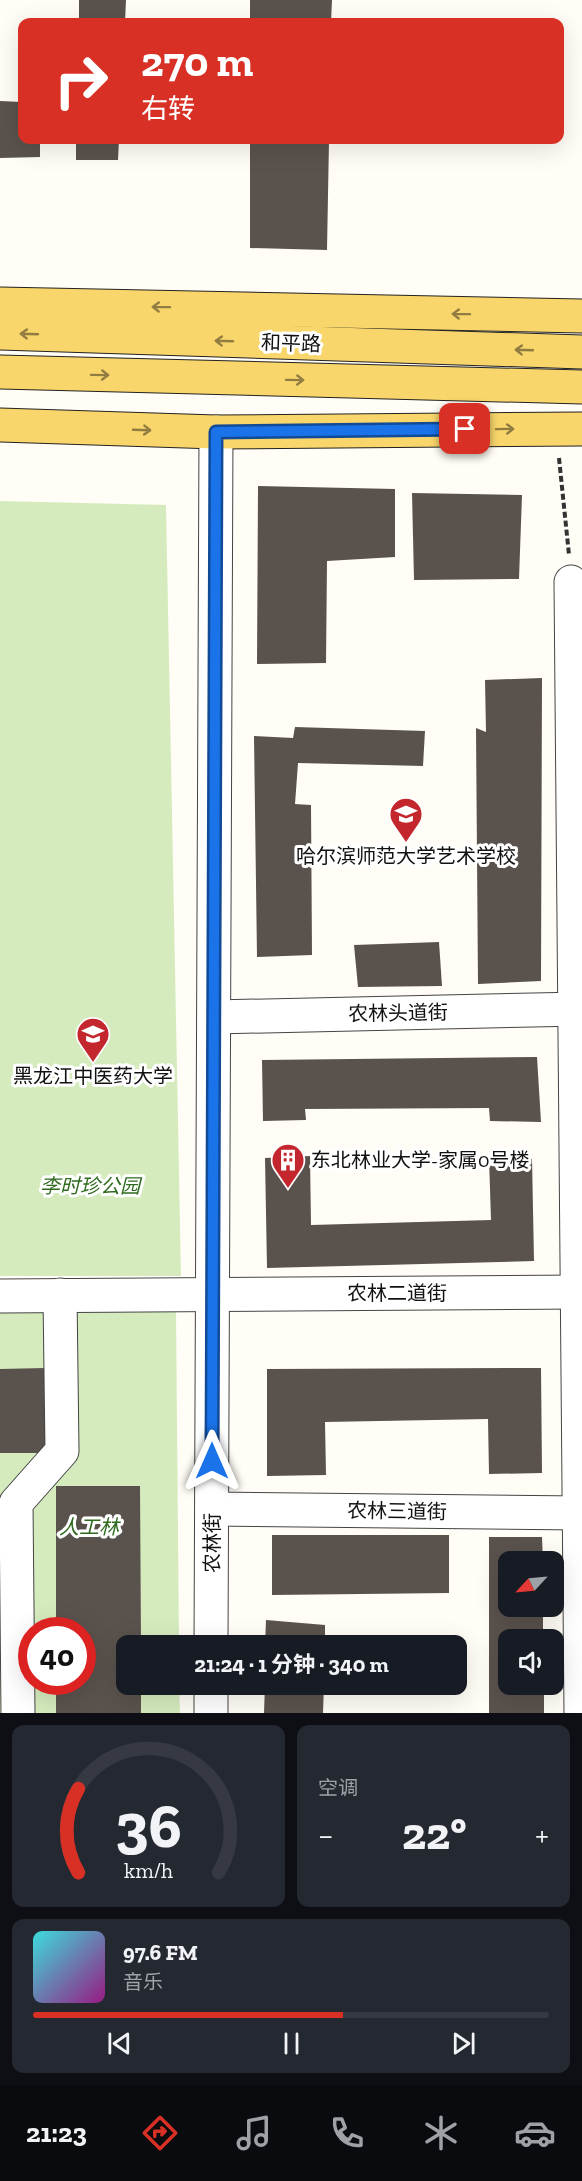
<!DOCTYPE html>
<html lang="zh">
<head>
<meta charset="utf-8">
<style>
  body { margin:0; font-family:"Zilla Slab","Noto Sans SC",serif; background:#242831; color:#f1f3f6; height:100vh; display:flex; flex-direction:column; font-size:22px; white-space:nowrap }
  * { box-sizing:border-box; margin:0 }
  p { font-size:20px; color:#9ea1a6 }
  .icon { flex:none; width:33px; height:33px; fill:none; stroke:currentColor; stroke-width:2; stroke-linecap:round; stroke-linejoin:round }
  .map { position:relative; height:1713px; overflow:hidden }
  .panel { display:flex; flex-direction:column; gap:12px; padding:12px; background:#0d0f14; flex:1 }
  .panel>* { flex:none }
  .guide { position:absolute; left:18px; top:18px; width:546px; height:126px; border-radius:12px; box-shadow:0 6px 24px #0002; background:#d93025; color:#fff; overflow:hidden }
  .needle { width:39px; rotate:244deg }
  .controls { position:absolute; left:498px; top:1551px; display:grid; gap:12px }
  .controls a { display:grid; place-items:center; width:66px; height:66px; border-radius:12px; background:#171b24; box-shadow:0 6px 24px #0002; font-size:30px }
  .speed { position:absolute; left:18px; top:1617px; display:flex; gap:12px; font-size:30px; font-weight:700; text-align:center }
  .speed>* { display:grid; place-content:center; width:78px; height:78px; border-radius:50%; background:#171b24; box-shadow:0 6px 24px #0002; line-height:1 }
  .speed .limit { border:9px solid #d22; background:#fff; color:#111 }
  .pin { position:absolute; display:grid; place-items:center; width:51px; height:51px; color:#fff; margin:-26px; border-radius:12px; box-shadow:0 3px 9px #0006 }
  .me { position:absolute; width:66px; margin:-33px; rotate:0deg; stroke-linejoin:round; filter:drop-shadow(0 0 4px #0008) }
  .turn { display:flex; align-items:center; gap:21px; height:126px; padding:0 24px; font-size:27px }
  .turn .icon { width:78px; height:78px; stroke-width:2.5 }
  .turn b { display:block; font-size:42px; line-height:51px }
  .big { font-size:45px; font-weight:700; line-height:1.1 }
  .panel .tile { flex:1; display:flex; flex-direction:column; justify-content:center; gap:9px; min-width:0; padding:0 21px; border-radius:12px; background:#242831 }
  .panel .dial { align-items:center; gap:0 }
  .dial svg { height:156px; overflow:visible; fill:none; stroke:#363941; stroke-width:7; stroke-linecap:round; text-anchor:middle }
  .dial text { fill:#f1f3f6; stroke:none }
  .song { display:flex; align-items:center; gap:18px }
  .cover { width:72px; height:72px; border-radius:9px; background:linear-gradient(135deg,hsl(180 70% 55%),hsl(310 70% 35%)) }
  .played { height:6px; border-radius:3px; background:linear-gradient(90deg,#d93025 60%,#363941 60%) }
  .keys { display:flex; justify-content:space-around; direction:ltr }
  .heat { display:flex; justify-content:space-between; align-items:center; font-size:33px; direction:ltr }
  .panel .tiles { flex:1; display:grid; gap:12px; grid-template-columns:1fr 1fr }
  .tile:last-child { grid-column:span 2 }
  .trip { position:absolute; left:116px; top:1635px; width:351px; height:60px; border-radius:12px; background:#171b24; box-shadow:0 6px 24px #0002; font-weight:700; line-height:60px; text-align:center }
  .tab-bar { display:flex; height:96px; justify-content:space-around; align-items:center; background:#090b0e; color:#9ea1a6 }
  .tab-bar .icon { width:42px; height:42px }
  .tab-bar .selected { color:#d93025 }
  .tab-bar b { font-size:27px; color:#f1f3f6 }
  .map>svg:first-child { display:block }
  .green { fill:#d5ebbd; fill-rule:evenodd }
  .building { fill:#5a524d }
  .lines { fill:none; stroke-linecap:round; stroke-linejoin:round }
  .minor-casing { stroke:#444; stroke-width:35 }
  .major-casing { stroke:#222; stroke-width:35 }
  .path { stroke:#333; stroke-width:4; stroke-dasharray:6 3; stroke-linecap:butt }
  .minor { stroke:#fff; stroke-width:33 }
  .major { stroke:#f9d66b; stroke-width:33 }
  .oneway { stroke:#917d42 }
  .route-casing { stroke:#114b97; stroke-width:15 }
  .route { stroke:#1a73e8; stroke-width:10 }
  .labels { text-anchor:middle; stroke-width:6; stroke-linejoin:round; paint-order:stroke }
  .street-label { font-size:20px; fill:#111; stroke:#fff }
  .poi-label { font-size:20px; fill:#111; stroke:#fff }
  .park-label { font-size:20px; font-style:italic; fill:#2f6b1f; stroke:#fff }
</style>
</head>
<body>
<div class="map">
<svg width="582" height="1713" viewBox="0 0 582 1713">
  <rect width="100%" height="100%" fill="#fffdf5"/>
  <g class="green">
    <path d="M0,501L166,505L181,1276H0Z"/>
    <path d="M176,1312L179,1645L126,1646V1684L179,1685L180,1713H0V1313ZM32,1630H82V1682H32Z"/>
  </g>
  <g class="building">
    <path d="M79,0H126L125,22H79Z"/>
    <path d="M250,0H332L331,22H250Z"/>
    <path d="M0,101L22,102V140H40V157L0,158Z"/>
    <path d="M76,140H119L118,160H76Z"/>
    <path d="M250,140H329L327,250L250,248Z"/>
    <path d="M258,486L395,489V557L327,561L326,663L257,664Z"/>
    <path d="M412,493L522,495L519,579L414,580Z"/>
    <path d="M542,678L541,981L478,984L476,728L486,732L485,680Z"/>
    <path d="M295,727L425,731L423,766L298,763L295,804L311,805L312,955L257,957L254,736L293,738Z"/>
    <path d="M439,942L442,986L358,987L354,945Z"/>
    <path d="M537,1057L541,1122L490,1121L489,1108L305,1109L306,1120L263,1121L262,1060Z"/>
    <path d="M310,1156L311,1225L491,1220L489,1158H532L534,1261L267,1268L265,1158Z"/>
    <path d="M45,1368L49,1453H0V1369Z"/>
    <path d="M541,1368L542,1473L489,1474L488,1419L325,1422L326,1475L267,1476V1369Z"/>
    <path d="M56,1486H140L141,1646H126V1684H141V1713H56V1682H82V1630H56Z"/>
    <path d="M272,1535H449V1593L272,1595Z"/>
    <path d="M489,1537H542L543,1562H508V1606H543V1640H508V1684H544V1713H489Z"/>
    <path d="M266,1620L325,1625V1646H265Z"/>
    <path d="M265,1684H324L323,1713H264Z"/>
  </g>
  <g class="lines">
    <defs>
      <g id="minor">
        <path d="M571,582L581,1713"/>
        <path d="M214,1017L582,1009"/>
        <path d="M0,1296L582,1292"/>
        <path d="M212,1509L582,1513"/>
        <path d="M211,1646L216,432"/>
        <path d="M18,1713L16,1503L62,1451L60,1295"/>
        <path d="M211,1713V1684"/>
      </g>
      <g id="major">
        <path d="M0,304L582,316"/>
        <path d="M0,333L582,352"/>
        <path d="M0,372L582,387"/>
        <path d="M0,425L216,432L582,429"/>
      </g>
    </defs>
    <use href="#minor" class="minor-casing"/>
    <use href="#major" class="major-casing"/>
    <path class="path" d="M559,458L569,555"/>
    <use href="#minor" class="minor"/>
    <use href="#major" class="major"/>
  </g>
  <defs><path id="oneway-shaft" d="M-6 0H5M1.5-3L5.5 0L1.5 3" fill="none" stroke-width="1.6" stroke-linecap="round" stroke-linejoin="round" transform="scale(1.5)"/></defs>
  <g class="oneway">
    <use href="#oneway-shaft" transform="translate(161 307) rotate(-179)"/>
    <use href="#oneway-shaft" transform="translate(461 314) rotate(-179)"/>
    <use href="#oneway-shaft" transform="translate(29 334) rotate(-178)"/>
    <use href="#oneway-shaft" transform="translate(224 341) rotate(-178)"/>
    <use href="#oneway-shaft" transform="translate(524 350) rotate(-178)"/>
    <use href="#oneway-shaft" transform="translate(100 375) rotate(1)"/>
    <use href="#oneway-shaft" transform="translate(295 380) rotate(1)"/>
    <use href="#oneway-shaft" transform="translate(505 429) rotate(-1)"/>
    <use href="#oneway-shaft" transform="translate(142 430) rotate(2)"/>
  </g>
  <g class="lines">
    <defs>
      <path id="route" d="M212,1461L216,432L465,429"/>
    </defs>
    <use href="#route" class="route-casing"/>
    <use href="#route" class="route"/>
  </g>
  <defs>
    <symbol id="university-pin" viewBox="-11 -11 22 30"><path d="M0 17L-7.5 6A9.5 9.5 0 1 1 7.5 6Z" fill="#c4262e" stroke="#fff"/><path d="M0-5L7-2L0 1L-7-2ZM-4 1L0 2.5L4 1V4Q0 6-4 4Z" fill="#fff"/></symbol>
    <symbol id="building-pin" viewBox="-11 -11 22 30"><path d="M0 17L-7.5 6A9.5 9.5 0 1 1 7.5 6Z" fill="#c4262e" stroke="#fff"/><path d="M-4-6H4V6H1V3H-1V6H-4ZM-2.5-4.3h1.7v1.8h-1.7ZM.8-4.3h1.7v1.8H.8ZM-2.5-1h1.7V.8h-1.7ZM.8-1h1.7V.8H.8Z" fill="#fff"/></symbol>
  </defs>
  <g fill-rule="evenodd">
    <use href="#university-pin" x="387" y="795" width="38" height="52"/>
    <use href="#university-pin" x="74" y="1015" width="38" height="52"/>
    <use href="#building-pin" x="269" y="1141" width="38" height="52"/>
  </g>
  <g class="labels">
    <g class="street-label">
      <text transform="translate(291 343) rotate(2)" y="7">和平路</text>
      <text transform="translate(398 1013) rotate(-1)" y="7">农林头道街</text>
      <text x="397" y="1300">农林二道街</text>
      <text transform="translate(397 1511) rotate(1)" y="7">农林三道街</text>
      <text transform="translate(212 1543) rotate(-90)" y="7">农林街</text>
    </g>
    <g class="poi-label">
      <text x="406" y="863">哈尔滨师范大学艺术学校</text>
      <text x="93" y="1083">黑龙江中医药大学</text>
      <text x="311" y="1167" text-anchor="start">东北林业大学-家属0号楼</text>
    </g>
    <g class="park-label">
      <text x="90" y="1193">李时珍公园</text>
      <text x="89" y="1534">人工林</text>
    </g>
  </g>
</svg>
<div class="controls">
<a><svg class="needle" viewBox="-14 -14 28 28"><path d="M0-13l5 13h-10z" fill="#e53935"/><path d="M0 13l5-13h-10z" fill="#9ea1a6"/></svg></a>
<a><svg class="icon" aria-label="sound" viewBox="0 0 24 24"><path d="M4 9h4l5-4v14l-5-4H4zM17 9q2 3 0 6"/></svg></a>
</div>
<div class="speed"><div class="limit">40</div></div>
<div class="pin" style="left:465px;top:429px;background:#d93025"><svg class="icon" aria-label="arrive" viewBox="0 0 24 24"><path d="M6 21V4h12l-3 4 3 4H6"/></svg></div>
<svg class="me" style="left:212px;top:1461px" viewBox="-20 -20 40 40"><path d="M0-17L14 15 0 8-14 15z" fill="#1a73e8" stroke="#fff" stroke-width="4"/></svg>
<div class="trip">21:24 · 1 分钟 · 340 m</div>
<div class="guide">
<div class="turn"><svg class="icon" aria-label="right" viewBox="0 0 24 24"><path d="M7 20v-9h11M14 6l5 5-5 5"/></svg><div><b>270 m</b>右转</div></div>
</div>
</div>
<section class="panel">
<div class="tiles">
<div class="tile dial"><svg viewBox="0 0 100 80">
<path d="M14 69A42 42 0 1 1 86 69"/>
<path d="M14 69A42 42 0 0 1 14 26" stroke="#d93025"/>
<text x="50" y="56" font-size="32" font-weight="700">36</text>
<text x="50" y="72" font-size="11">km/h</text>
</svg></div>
<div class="tile"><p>空调</p>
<div class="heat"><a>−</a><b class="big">22°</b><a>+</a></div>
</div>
<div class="tile">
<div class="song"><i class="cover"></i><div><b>97.6 FM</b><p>音乐</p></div></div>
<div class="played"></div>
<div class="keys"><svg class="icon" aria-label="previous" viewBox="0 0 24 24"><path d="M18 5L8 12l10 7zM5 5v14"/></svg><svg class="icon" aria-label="pause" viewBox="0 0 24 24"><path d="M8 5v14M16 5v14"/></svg><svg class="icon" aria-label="next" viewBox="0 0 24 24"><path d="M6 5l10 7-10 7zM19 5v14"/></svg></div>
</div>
</div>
</section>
<nav class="tab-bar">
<b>21:23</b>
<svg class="icon selected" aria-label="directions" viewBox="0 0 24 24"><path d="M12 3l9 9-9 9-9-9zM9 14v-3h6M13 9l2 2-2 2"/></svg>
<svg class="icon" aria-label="music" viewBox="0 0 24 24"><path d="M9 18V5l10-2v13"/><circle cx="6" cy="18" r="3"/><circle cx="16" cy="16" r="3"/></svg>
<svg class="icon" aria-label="phone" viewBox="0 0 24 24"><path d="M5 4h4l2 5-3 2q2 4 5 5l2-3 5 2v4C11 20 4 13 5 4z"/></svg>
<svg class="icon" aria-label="climate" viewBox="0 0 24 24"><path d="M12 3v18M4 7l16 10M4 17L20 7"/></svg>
<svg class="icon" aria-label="car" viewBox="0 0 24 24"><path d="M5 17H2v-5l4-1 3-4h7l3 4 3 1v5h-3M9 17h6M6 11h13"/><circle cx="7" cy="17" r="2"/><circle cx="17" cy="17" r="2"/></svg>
</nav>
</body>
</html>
